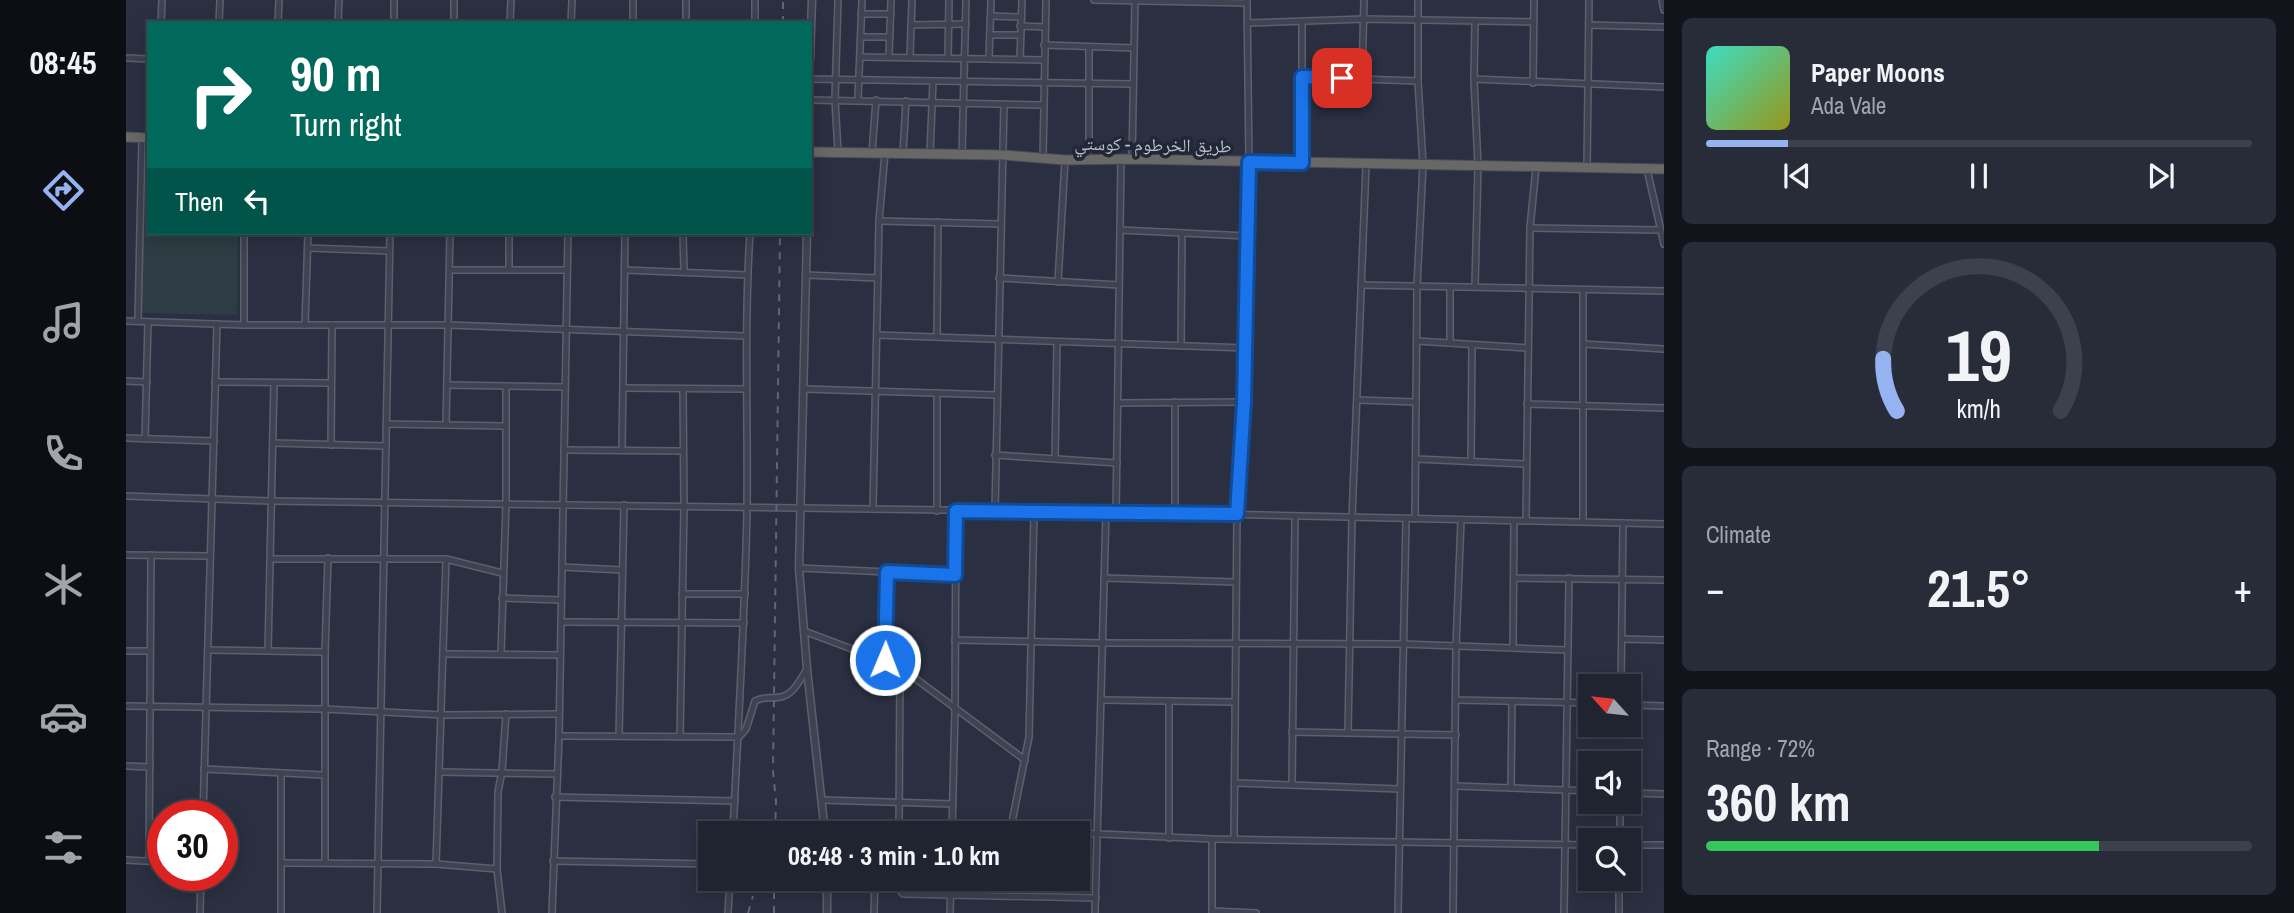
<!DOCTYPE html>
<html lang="en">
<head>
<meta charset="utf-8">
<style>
  body { margin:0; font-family:"Archivo Narrow","Noto Naskh Arabic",sans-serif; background:#282c39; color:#f1f3f6; height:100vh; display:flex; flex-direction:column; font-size:26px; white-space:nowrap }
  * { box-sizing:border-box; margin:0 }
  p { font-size:23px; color:#a2a4ab }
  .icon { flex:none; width:38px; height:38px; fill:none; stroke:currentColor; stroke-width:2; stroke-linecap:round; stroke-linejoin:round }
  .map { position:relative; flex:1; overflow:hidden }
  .panel { display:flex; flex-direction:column; gap:18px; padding:18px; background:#12141b; width:630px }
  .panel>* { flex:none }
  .guide { position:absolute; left:21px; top:21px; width:665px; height:214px; border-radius:0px; box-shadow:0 4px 18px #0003,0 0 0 2px #3d414d; background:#00695c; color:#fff; overflow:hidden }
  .needle { width:46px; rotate:297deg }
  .controls { position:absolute; left:1452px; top:674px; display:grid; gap:14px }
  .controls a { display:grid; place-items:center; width:63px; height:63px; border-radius:0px; background:#202431; box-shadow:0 4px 18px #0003,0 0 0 2px #3d414d; font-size:35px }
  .speed { position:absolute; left:21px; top:800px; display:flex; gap:14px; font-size:35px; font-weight:700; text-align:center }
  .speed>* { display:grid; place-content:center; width:91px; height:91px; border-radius:50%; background:#202431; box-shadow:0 4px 18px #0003,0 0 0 2px #3d414d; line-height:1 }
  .speed .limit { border:10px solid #d22; background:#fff; color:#111 }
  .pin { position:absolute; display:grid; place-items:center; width:60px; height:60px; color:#fff; margin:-30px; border-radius:14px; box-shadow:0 4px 10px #0006 }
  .me { position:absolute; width:77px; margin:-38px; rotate:1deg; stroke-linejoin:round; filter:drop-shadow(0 0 5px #0008) }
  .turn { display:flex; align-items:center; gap:24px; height:147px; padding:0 28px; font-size:32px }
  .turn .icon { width:91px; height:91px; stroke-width:2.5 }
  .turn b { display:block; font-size:49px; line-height:60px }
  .then { display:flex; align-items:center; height:66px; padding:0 28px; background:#0003; gap:14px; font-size:26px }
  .big { font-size:52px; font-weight:700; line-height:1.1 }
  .panel .widget { flex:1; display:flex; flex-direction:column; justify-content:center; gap:10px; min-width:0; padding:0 24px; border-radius:10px; background:#282c39 }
  .panel .dial { align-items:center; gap:0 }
  .dial svg { height:182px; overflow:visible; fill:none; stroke:#3d414d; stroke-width:7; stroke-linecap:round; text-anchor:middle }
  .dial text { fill:#f1f3f6; stroke:none }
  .song { display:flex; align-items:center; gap:21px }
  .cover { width:84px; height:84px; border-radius:10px; background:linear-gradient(135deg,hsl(170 70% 55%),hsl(60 70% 35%)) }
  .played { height:7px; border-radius:4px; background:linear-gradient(90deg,#95b2f1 15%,#3d414d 15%) }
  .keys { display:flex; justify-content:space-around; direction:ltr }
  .heat { display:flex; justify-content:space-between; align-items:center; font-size:38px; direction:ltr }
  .charge { height:10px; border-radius:5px; background:linear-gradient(90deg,#34c759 72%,#3d414d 0) }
  .trip { position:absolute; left:572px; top:821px; width:392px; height:70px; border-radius:0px; background:#202431; box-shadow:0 4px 18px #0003,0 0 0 2px #3d414d; font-weight:700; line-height:70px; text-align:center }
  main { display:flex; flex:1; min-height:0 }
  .dock { display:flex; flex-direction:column; width:126px; justify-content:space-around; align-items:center; background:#0d0e14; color:#a2a4ab }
  .dock .icon { width:49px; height:49px }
  .dock .on { color:#95b2f1 }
  .dock b { font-size:32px; color:#f1f3f6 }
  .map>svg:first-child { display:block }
  .green { fill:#2d3d43 }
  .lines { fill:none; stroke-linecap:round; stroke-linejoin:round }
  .minor-casing { stroke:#5c606e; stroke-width:8 }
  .tertiary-casing { stroke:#5c606e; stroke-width:9 }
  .trunk-casing { stroke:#484d5b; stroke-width:11 }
  .minor { stroke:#3e4251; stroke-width:5 }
  .tertiary { stroke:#3e4251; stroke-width:6 }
  .trunk { stroke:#696866; stroke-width:9 }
  .rail { stroke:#606677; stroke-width:2; stroke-dasharray:7 7; stroke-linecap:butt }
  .route-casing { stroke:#114b97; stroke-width:18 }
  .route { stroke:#1a73e8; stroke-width:12 }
  .labels { text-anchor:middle; stroke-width:7; stroke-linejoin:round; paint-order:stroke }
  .street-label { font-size:18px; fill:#bbbecb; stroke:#222736 }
</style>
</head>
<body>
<main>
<nav class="dock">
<b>08:45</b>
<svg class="icon on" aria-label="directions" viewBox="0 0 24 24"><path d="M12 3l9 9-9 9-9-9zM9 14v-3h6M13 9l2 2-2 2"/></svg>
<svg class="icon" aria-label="music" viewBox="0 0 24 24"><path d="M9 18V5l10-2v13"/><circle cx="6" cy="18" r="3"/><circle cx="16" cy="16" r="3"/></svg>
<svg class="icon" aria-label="phone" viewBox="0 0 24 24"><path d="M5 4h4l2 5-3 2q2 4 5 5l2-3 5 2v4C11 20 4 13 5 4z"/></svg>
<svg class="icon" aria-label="climate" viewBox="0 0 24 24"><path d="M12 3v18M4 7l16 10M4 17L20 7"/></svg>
<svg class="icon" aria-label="car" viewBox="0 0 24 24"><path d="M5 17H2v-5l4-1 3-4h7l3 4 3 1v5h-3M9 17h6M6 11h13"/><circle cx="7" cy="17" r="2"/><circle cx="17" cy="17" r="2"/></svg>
<svg class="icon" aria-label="filters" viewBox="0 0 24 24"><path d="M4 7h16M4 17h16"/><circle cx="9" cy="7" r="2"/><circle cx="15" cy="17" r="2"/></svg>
</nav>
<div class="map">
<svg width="1538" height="913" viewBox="0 0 1538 913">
  <rect width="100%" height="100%" fill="#2a3041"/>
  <path class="green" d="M16,164H23V233H112L111,315L13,313Z"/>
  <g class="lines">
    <defs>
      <g id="minor">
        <path d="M507,0V23"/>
        <path d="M712,0L709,100L712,152"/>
        <path d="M968,0L1121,3"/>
        <path d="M1536,0L1538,10"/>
        <path d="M735,14H765"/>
        <path d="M865,16L895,17"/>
        <path d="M35,23L36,0"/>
        <path d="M93,23L94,0"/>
        <path d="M152,23L153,0"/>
        <path d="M212,23L213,0"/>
        <path d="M268,23V0"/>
        <path d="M328,23V0"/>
        <path d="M384,23L385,0"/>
        <path d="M445,23L446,0"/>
        <path d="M560,23V0"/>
        <path d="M629,23V0"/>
        <path d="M1121,23L1238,19L1408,22"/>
        <path d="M785,25L840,24"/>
        <path d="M1463,25L1538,27"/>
        <path d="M894,26L919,27"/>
        <path d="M864,35H894"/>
        <path d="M735,37H764"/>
        <path d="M918,45L1008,48"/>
        <path d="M763,56L765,0"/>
        <path d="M784,56L786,0"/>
        <path d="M734,57L918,60"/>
        <path d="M822,57L823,0"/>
        <path d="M0,58L23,59"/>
        <path d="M863,58L865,0"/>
        <path d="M894,59L896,0"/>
        <path d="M1176,77L1292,81"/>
        <path d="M684,79L1007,84"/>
        <path d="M1236,79L1238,0"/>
        <path d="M1348,79L1538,87"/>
        <path d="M1407,83L1408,0"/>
        <path d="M732,99L736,0"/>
        <path d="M684,100L916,105"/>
        <path d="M746,153L750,100"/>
        <path d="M777,153L780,101"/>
        <path d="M804,154L807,81"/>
        <path d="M836,154L840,0"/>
        <path d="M917,158L920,0"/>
        <path d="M963,159V47"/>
        <path d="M1006,159L1009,0"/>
        <path d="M1176,162V22"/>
        <path d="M1461,168L1463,0"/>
        <path d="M1521,169L1538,244"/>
        <path d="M753,221L874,224"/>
        <path d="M1404,228L1534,230"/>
        <path d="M994,230L1121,236"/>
        <path d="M118,233V325"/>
        <path d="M383,233V269"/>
        <path d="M557,233L558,272"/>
        <path d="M182,248L263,251"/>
        <path d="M324,270H441"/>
        <path d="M499,270L621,275"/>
        <path d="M680,275L752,278"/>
        <path d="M873,278L993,285"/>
        <path d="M932,282L939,160"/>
        <path d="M1235,285L1538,291"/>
        <path d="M1349,286L1352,166L1348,79L1349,22"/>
        <path d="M1457,290V522"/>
        <path d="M0,321L118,325H323L620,336"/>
        <path d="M12,321L16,138"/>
        <path d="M179,325L182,233"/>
        <path d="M751,335L1120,348"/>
        <path d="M811,336L812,222"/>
        <path d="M1291,341L1402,348"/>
        <path d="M1324,343V287"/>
        <path d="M1458,344L1538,349"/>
        <path d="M1055,346L1056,233"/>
        <path d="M0,381L21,382"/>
        <path d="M89,382L204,383"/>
        <path d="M321,385L439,387"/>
        <path d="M497,388L621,389"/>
        <path d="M679,389L871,395"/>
        <path d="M1231,400L1290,402"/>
        <path d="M992,403L1118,402"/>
        <path d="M1401,404L1538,408"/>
        <path d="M260,424L379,426"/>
        <path d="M320,425L324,233"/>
        <path d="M0,438L88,441"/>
        <path d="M19,439L22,322"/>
        <path d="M147,443L260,446"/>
        <path d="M205,445L206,325"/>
        <path d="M438,450L556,451"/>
        <path d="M496,450L499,233"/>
        <path d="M869,455L991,463"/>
        <path d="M929,458L931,342"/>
        <path d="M1290,459L1400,464"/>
        <path d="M1345,461L1346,345"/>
        <path d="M0,496L145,501L1049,513L1538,524"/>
        <path d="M747,509L753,221L759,153"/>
        <path d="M811,511V393"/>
        <path d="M869,511L878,104"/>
        <path d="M990,513L995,159"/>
        <path d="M1049,513V402"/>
        <path d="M1289,519L1291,286L1297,165L1292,81V0"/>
        <path d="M1400,520L1404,228L1410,167"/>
        <path d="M0,555L84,556"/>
        <path d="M144,559H320L376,573"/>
        <path d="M436,567L496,570"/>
        <path d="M673,568L829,575"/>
        <path d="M978,578L1110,582"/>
        <path d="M1388,578L1538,580"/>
        <path d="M556,594H619"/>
        <path d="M376,598L435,600"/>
        <path d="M435,622L618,623"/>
        <path d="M678,631L774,667L899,760"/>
        <path d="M1496,639L1538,640"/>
        <path d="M829,640L977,643L1276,644L1442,650"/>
        <path d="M1387,648L1388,521"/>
        <path d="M82,650L199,652"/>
        <path d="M0,651H24"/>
        <path d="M142,651L148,383"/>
        <path d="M375,653L380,504V386"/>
        <path d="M317,654L434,655"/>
        <path d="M759,660L761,572"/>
        <path d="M1495,686L1497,523"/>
        <path d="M976,700L1109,702"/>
        <path d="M1330,700L1465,703"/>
        <path d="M1043,702V838"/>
        <path d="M1503,705L1538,706"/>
        <path d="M0,706L198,709L317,715L433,714"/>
        <path d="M1166,732L1330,735"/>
        <path d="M1222,732L1226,518L1240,165"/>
        <path d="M433,736L613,737L620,729L629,701C639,695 648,700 658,696C669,692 675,678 681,669"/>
        <path d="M493,736L498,505"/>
        <path d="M554,737L558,507L557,389"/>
        <path d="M0,766L24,767"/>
        <path d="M78,769L198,775"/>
        <path d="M314,772L430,774"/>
        <path d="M1110,783L1274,789"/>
        <path d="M1166,784L1169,516"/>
        <path d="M1329,786L1465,791"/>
        <path d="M1385,788L1386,701"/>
        <path d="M1503,793L1538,794"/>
        <path d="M429,797L609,801"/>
        <path d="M696,800L827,804"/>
        <path d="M1494,802V840"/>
        <path d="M77,816L91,324"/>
        <path d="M826,832L933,833"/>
        <path d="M884,832L903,737L908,513"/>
        <path d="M607,833C612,725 619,617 621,509C622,417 618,325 624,233"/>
        <path d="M773,833L774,667"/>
        <path d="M826,833L829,709L830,511"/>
        <path d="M952,833L1086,839L1465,845"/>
        <path d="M1086,839V913"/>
        <path d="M1108,839L1111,514L1118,402L1123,162L1121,0"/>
        <path d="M1503,845H1538"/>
        <path d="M0,860L37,862"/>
        <path d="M23,861L25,555"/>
        <path d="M427,861L584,864"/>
        <path d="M199,862V652L202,558"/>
        <path d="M156,863L310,864L371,869"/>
        <path d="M310,864L320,559"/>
        <path d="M773,878V889L777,894L970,898"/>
        <path d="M749,886L773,887"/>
        <path d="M1086,911L1130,913"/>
        <path d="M74,913L75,875"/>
        <path d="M155,913V773"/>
        <path d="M251,913L264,233"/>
        <path d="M376,913L371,869L372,792L376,771L380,714"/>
        <path d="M426,913L433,736L442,233"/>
        <path d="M602,913L604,878"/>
        <path d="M748,913L749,878"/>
        <path d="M824,913L825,878"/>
        <path d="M969,913L980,512"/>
        <path d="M1272,913L1280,519"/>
        <path d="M1327,913L1330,646L1335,520"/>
        <path d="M1438,913L1443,578"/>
        <path d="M1493,913V878"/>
      </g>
      <g id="tertiary">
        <path d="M684,59L686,0"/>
        <path d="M681,233L673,568L681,669L699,833"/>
        <path d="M701,913V878"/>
      </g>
      <g id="trunk">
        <path d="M0,137L23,138"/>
        <path d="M684,152L878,155L939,160L1006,159L1538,169"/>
      </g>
    </defs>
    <use href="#minor" class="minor-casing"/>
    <use href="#tertiary" class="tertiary-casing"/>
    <use href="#trunk" class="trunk-casing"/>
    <use href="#minor" class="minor"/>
    <use href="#tertiary" class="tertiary"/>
    <use href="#trunk" class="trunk"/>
    <g class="rail">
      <path d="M657,23V0"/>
      <path d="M649,833L650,801L647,771L654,233"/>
      <path d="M622,913L627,896"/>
      <path d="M648,913V878"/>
    </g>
  </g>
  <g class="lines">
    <defs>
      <path id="route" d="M759,660L761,572L829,575L830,511L1111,514L1118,402L1123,162L1176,163V77L1216,78"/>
    </defs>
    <use href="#route" class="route-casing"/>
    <use href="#route" class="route"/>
  </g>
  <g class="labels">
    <g class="street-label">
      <text transform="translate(1027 145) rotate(1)" y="6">طريق الخرطوم - كوستي</text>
    </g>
  </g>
</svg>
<div class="controls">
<a><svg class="needle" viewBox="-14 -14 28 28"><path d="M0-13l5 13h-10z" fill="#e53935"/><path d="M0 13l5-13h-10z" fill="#a2a4ab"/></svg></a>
<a><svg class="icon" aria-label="sound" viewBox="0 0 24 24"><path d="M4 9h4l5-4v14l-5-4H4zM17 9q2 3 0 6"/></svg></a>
<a><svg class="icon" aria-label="search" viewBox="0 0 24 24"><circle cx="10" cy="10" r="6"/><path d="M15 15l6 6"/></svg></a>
</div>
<div class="speed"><div class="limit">30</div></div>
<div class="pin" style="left:1216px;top:78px;background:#d93025"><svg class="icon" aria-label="arrive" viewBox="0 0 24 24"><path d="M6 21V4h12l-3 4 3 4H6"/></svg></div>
<svg class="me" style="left:759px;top:660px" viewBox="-20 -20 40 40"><circle r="17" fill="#1a73e8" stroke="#fff" stroke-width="3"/><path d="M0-11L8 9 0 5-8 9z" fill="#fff"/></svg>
<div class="trip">08:48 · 3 min · 1.0 km</div>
<div class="guide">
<div class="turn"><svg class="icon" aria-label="right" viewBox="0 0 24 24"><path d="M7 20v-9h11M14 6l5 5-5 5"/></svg><div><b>90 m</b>Turn right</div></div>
<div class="then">Then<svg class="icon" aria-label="left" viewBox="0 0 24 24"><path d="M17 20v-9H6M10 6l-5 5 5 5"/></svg></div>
</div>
</div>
<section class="panel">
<div class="widget">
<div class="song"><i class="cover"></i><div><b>Paper Moons</b><p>Ada Vale</p></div></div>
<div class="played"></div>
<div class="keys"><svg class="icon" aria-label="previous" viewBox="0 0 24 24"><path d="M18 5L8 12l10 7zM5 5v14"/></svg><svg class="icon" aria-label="pause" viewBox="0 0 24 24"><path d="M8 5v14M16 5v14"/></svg><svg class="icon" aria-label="next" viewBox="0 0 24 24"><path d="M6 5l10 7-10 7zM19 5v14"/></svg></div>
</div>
<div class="widget dial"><svg viewBox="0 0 100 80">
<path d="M14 69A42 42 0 1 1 86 69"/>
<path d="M14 69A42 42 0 0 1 8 46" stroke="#95b2f1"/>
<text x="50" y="56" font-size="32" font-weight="700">19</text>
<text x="50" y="72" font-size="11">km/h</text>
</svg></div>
<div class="widget"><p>Climate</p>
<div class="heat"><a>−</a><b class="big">21.5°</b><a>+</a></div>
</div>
<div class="widget"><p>Range · 72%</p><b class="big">360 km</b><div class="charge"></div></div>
</section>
</main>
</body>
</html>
